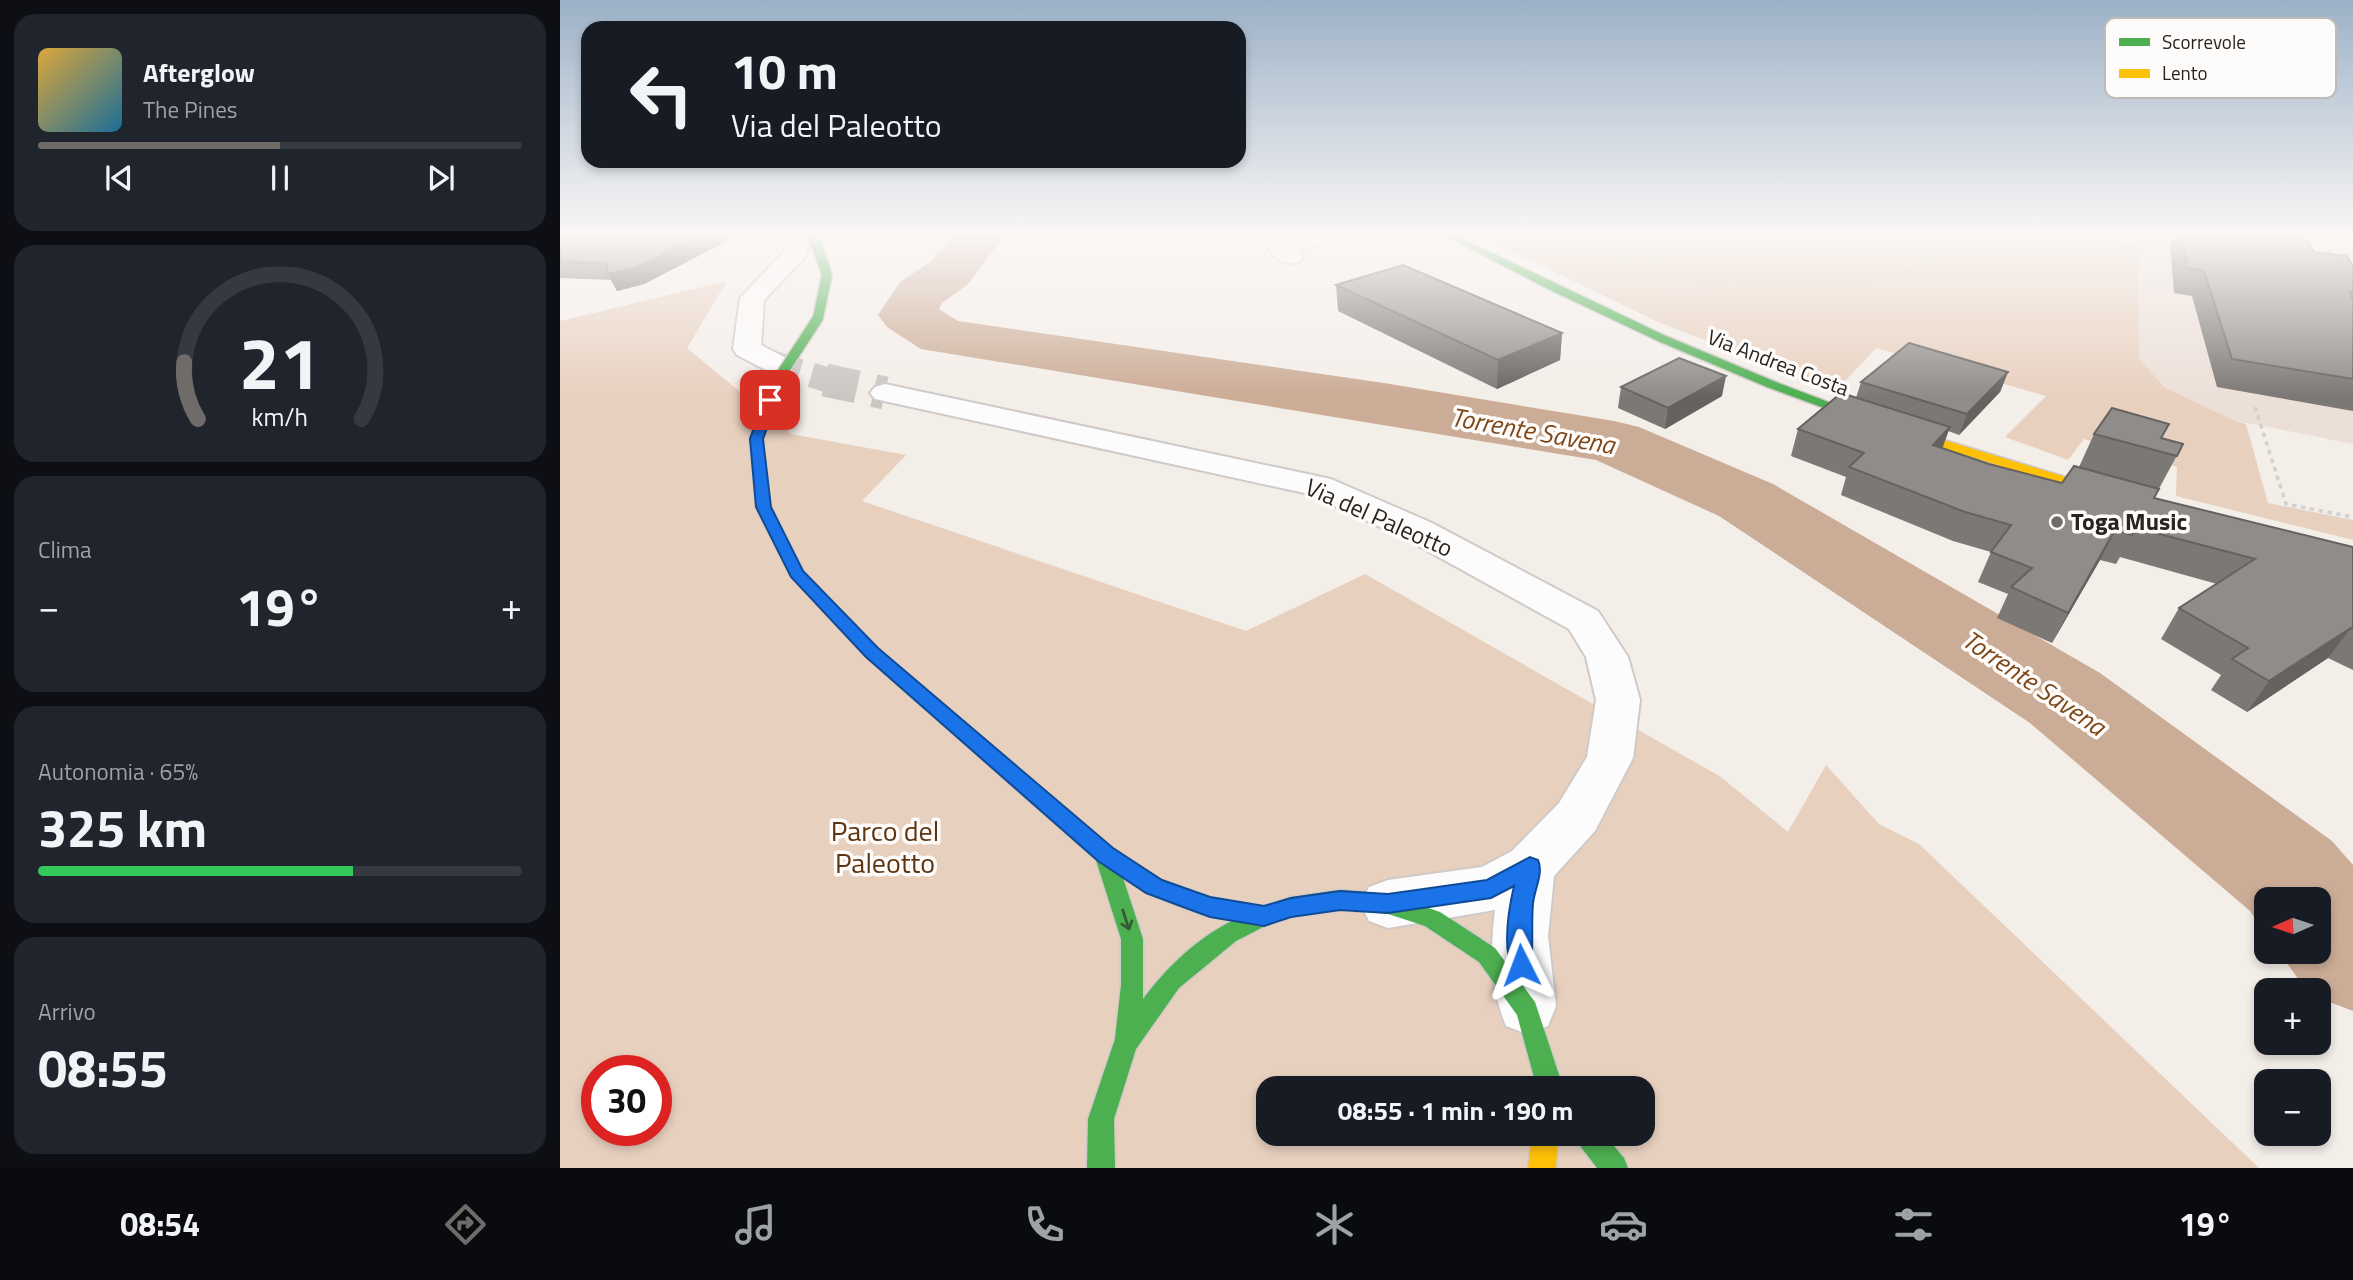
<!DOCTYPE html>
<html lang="it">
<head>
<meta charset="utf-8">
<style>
  body { margin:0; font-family:"Titillium Web",sans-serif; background:#20242c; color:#f1f3f6; height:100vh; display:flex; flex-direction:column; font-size:26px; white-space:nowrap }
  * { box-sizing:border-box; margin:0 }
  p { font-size:23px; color:#9ea1a6 }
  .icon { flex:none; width:38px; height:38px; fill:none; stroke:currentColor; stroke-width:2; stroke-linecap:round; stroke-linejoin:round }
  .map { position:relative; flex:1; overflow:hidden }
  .side { display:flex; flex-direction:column; gap:14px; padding:14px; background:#0d0f14; width:560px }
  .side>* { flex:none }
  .top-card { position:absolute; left:21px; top:21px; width:665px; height:147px; border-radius:21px; box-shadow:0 4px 10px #0003; background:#171b24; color:#f1f3f6; overflow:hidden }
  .needle { width:46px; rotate:267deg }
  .controls { position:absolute; left:1694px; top:887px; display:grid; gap:14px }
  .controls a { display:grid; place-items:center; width:77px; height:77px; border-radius:14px; background:#171b24; box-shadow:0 4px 10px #0003; font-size:35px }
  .speed { position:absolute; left:21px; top:1055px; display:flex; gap:14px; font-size:35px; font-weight:700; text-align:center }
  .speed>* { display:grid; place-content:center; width:91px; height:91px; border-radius:50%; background:#171b24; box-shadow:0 4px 10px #0003; line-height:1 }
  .speed .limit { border:10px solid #d22; background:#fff; color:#111 }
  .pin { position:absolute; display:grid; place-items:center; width:60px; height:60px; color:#fff; margin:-30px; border-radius:14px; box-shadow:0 4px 10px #0006 }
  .me { position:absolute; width:77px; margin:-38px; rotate:357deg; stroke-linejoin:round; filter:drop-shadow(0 0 5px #0008) }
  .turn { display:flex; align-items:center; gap:24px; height:147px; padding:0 35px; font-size:32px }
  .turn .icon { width:91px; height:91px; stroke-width:2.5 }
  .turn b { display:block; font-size:49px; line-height:60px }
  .big { font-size:52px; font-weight:700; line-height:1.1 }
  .side .widget { flex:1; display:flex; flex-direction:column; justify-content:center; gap:10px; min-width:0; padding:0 24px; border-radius:21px; background:#20242c }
  .side .dial { align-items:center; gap:0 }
  .dial svg { height:182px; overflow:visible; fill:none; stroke:#363941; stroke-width:7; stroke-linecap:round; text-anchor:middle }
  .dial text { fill:#f1f3f6; stroke:none }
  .song { display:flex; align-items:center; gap:21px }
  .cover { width:84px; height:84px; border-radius:10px; background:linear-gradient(135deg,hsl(40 70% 55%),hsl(200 70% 35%)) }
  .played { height:7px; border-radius:4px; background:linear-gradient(90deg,#6f6b68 50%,#363941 50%) }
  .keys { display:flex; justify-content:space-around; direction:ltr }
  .heat { display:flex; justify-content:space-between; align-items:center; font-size:38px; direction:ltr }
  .charge { height:10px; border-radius:5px; background:linear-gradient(90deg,#34c759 65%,#363941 0) }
  .trip { position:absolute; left:696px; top:1076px; width:399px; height:70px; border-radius:21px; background:#171b24; box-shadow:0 4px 10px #0003; font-weight:700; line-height:70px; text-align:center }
  .menu { display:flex; height:112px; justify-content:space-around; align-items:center; background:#090b0e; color:#9ea1a6 }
  .menu .icon { width:49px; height:49px }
  .menu .on { color:#6f6b68 }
  .menu b { font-size:32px; color:#f1f3f6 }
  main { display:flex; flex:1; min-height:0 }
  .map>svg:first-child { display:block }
  .built { fill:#ecdfd7 }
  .green { fill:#e8d0bf; fill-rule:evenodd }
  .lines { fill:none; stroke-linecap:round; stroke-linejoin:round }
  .river { fill:#cbac96; fill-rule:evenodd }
  .street-tunnel-far1 { stroke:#cbc6c1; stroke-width:25; stroke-dasharray:25 12; stroke-linecap:butt }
  .street-tunnel { stroke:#cbc6c1; stroke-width:33; stroke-dasharray:33 17; stroke-linecap:butt }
  .street-casing { stroke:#cfcac7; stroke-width:4 }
  .fast-casing { stroke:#cfcac7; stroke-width:3 }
  .slow-casing { stroke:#cfcac7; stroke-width:3 }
  .path-far1 { stroke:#d3d1d0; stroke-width:2.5; stroke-dasharray:3.5 3.5; stroke-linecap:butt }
  .path { stroke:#d3d1d0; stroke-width:3.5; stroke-dasharray:4.5 4.5; stroke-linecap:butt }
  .street { fill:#fdfcfc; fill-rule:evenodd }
  .fast { fill:#4caf50; fill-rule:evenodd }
  .slow { fill:#ffc107; fill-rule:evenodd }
  .rail-casing { stroke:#d6d4d4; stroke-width:5 }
  .rail { stroke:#fefcfa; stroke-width:3.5; stroke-dasharray:10; stroke-linecap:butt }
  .fast-bridge-far1-casing { stroke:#cfcac7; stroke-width:13; stroke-linecap:butt }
  .fast-bridge-casing { stroke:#cfcac7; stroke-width:16; stroke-linecap:butt }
  .fast-bridge-far1 { stroke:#4caf50; stroke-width:10 }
  .fast-bridge { stroke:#4caf50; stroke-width:13 }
  .wall { fill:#7c7876 }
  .shaded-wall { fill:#656260 }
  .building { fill:#908c89; stroke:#656260; stroke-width:2 }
  .oneway { stroke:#365c34 }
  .route { fill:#1a73e8; stroke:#114b97; stroke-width:2 }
  .poi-dot { fill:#6f6b68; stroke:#fefcfa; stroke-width:2.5 }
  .labels { text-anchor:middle; stroke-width:7; stroke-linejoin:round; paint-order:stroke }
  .far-street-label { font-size:21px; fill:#282422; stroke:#fefcfa }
  .street-label { font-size:24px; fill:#282422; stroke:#fefcfa }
  .poi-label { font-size:24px; font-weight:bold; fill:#282422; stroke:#fefcfa; text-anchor:start }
  .water-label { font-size:26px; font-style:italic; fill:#7e4718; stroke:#fefcfa }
  .near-park-label { font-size:28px; fill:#5d3310; stroke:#fefcfa }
  .key { fill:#fefcfa; stroke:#bebbb9; stroke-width:2 }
  .key-label { font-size:19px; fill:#282422 }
</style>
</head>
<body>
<main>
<section class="side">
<div class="widget">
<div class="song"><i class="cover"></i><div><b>Afterglow</b><p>The Pines</p></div></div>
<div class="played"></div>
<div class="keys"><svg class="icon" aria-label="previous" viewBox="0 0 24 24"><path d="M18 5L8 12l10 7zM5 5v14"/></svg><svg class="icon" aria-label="pause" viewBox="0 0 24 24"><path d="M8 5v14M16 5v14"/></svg><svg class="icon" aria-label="next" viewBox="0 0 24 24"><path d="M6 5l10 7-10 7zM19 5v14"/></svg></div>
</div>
<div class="widget dial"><svg viewBox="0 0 100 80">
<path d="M14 69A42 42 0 1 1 86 69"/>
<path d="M14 69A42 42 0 0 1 8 44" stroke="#6f6b68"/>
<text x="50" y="56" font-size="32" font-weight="700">21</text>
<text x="50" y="72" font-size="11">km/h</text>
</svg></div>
<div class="widget"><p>Clima</p>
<div class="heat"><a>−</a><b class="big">19°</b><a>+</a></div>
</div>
<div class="widget"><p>Autonomia · 65%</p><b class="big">325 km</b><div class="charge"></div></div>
<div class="widget"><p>Arrivo</p><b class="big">08:55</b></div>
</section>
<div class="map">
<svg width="1793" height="1168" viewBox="0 0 1793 1168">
  <rect width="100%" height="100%" fill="#f4eee9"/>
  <path class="built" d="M1583,234H1602L1789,259L1793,267V444L1673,420L1604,387L1579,358L1578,243Z"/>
  <g class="green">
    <path d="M916,234H1511L1578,243L1579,358L1604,387L1673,420L1686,424L1708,503L1793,520V540L1616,496L1617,467L1524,439L1508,460L1445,437L1486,396L1316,348L1276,391L1098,322Z"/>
    <path d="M167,281L127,348L231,434L346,455L302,501L686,631L805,574L1161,777L1228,832L1266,765L1319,824L1359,844L1699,1168H0V321ZM37,1071H96V1130H37ZM709,1088H1083V1134H709Z"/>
  </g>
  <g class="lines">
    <path class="river" d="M392,234H440L443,238L408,284L382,303L379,309L398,321L824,383L1054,421L1079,427L1213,484L1540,673L1772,841L1793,865V1011L1759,998V990H1746L1719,952H1759V900H1706V935L1690,911L1470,723L1159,516L1036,460L361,349L327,327L318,315L340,282L370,262L393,236Z"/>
    <path class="street-tunnel-far1" d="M216,364L271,381"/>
    <path class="street-tunnel" d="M265,380L325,393"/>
    <defs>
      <g id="street">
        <path d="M209,234H238L249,246L244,258L204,300L201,345L226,358L230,364L226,370L216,372L206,370L177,355L173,349L180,298L225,251L226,245L212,239Z"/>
        <path d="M746,234H777L774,239L738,251L742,257L739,262C727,265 716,261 709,250L712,245Z"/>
        <path d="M325,384L771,479L872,523L1038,611L1068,657L1080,700L1073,758L1035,831L994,876L988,936L996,1006L988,1026L967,1034L946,1026C931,991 930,948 935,910L828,928L809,921L801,904L809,887L828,880L922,867L952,851L999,803L1027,757L1036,700L1026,657L1009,629L846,539L749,494L315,399L310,393L315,387Z"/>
      </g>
      <g id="fast">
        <path d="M882,234H892L1106,336L1216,382L1331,426L1329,429H1321L1207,387L1098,341L990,290Z"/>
        <path d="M203,503L210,507L244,572L318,649L552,849L601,880L650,897L703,906L731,897L780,890L828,894L880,912L935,948L975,1002L1001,1081L1000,1088H974L975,1081L957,1015L919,962L865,926L828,914L780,910L731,917L709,924L676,941L619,988L576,1049L554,1119L555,1168H527L528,1119L555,1039L561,985V939L536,860L306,657L232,577L196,507ZM563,878C596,900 634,914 672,921C637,938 606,968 583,999V939Z"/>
        <path d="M1014,1134H1044L1064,1158L1068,1168H1037L1018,1143Z"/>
      </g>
      <g id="slow">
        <path d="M1325,422L1558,493L1560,496L1558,499H1548L1321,429V423Z"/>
        <path d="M972,1134H998L996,1168H968Z"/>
      </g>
    </defs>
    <use href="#street" class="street-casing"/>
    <use href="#fast" class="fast-casing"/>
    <use href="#slow" class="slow-casing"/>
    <g class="path-far1">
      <path d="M1192,234H1321"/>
      <path d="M1063,260L1081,268"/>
      <path d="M1047,277L1088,267L1106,254L1108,242L1103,234"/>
      <path d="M1095,300L1140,286L1321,280L1357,270L1416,234"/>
    </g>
    <path class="path" d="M1695,407L1726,504L1793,517"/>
    <use href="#street" class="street"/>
    <use href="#fast" class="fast"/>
    <use href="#slow" class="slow"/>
    <defs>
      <path id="rail" d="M1734,246L1793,255"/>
    </defs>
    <use href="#rail" class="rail-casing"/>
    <use href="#rail" class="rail"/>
    <defs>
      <path id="fast-bridge-far1" d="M217,381L258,318L267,275L253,234"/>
      <path id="fast-bridge" d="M203,507L196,439L218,380"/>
    </defs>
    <use href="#fast-bridge-far1" class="fast-bridge-far1-casing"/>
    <use href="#fast-bridge" class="fast-bridge-casing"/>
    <use href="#fast-bridge-far1" class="fast-bridge-far1"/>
    <use href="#fast-bridge" class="fast-bridge"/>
  </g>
  <g class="wall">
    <path d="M0,234L169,240L84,284L57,291L51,280L0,278Z"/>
    <path d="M709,234H735L721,238Z"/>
    <path d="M1615,234H1724L1754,252L1793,266V411L1657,387L1632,296L1614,293L1610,244Z"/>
    <path d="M776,285L1002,333L1000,360L937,389L778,311Z"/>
    <path d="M1448,372L1440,392L1399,435L1388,431L1382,448L1429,464L1502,483L1519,467L1534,434L1609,424L1602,438L1623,444L1594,498L1793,547V670L1768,658L1687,712L1651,690L1661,675L1601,639L1619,608L1657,584L1560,557L1556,564L1540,560L1492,643L1437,618L1448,594L1418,582L1431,552L1393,541L1281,495L1286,477L1231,456L1238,429L1296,398L1301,382Z"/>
    <path d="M1061,387L1162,396L1105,429L1058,408Z"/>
  </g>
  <g class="shaded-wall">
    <path d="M143,234H165L169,240L84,284L57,291L48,274Z"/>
    <path d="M721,234H735L721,238Z"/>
    <path d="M1002,333L1000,360L937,389L938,360Z"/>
    <path d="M1448,372L1440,392L1399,435L1407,414Z"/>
    <path d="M1166,376L1162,396L1105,429L1108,408Z"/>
    <path d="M1390,427L1380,455L1373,445Z"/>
    <path d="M1555,530L1540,560L1492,643L1508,613Z"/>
    <path d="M1791,628L1768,658L1687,712L1709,681Z"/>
  </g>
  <g class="building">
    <path d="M0,234H143L75,268L48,274L46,263L0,262Z"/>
    <path d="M1623,234H1724L1745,236L1754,252L1787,256L1793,266V293L1790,292L1793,300V379L1672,359L1644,271L1627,268Z"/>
    <path d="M843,265L1002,333L938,360L776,285Z"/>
    <path d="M1349,343L1448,372L1407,414L1301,382Z"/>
    <path d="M1119,358L1166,376L1108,408L1061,387Z"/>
    <path d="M1281,393L1390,427L1373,445L1429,464L1502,483L1514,466L1599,489L1594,498L1793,547V629L1791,628L1709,681L1672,659L1688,648L1619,608L1695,559L1573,527L1572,535L1555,530L1508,613L1451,587L1472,568L1431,552L1451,525L1405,512L1289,467L1304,453L1238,429Z"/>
    <path d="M1552,408L1609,424L1601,438L1623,444L1617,456L1534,434Z"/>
  </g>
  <defs><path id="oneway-shaft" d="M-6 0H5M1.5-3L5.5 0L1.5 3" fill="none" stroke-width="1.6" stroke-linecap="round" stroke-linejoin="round" transform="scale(1.75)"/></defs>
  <use class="oneway" href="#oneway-shaft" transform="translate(566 920) rotate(72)"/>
  <linearGradient id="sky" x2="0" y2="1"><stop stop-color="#9cb1c7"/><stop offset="0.59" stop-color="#faf7f5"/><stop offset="1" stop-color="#faf7f5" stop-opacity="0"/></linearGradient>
  <rect width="1793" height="397" fill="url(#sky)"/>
  <path class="route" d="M210,397L217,400L203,439L211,507L243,571L318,648L553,848L602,880L650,897L704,906L731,898L780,891L828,894L927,880L970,857L978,860C984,873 974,890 973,904C971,921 974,962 970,972L961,976L953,972C942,947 948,912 954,886L931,898L828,913L780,910L731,917L704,926L650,917L586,893L538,861L306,657L231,577L196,507L190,439L204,400Z"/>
  <circle class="poi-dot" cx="1497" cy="522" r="7"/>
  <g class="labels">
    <g class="far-street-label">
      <text transform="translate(1218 363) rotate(21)" y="7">Via Andrea Costa</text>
    </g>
    <g class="street-label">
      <text transform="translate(819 518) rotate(24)" y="8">Via del Paleotto</text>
    </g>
    <g class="poi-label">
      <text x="1511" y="530">Toga Music</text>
    </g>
    <g class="water-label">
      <text transform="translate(973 431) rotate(10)" y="9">Torrente Savena</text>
      <text transform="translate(1474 683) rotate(34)" y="9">Torrente Savena</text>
    </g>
    <g class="near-park-label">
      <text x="325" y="841">Parco del<tspan x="325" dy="32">Paleotto</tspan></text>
    </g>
  </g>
  <rect x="1545" y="18" width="231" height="80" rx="10" class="key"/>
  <rect x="1559" y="38" width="31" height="8" fill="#4caf50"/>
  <rect x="1559" y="69" width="31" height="9" fill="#ffc107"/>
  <g class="key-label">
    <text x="1602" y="49">Scorrevole</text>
    <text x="1602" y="80">Lento</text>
  </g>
</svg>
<div class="controls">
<a><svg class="needle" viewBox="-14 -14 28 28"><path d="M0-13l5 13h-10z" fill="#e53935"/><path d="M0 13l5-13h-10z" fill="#9ea1a6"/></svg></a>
<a>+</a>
<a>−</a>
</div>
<div class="speed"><div class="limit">30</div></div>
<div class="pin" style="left:210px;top:400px;background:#d93025"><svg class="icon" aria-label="arrive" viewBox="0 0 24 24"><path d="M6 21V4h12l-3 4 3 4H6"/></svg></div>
<svg class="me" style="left:961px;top:965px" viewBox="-20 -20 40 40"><path d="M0-17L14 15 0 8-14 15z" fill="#1a73e8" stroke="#fff" stroke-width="4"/></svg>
<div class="trip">08:55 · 1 min · 190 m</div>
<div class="top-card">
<div class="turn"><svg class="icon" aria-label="left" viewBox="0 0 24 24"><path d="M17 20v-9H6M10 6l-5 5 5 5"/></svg><div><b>10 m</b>Via del Paleotto</div></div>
</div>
</div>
</main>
<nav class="menu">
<b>08:54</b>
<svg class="icon on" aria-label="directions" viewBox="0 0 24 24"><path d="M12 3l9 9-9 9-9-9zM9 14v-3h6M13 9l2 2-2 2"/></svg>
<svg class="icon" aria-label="music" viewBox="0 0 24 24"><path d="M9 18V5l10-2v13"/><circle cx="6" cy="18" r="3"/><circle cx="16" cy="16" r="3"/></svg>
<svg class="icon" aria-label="phone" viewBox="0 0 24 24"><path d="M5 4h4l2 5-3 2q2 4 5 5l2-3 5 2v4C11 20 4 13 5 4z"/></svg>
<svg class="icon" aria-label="climate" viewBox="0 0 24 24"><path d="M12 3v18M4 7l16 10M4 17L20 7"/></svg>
<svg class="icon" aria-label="car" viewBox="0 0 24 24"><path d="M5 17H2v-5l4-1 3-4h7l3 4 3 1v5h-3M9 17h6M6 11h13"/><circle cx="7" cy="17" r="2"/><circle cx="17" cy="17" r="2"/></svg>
<svg class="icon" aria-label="filters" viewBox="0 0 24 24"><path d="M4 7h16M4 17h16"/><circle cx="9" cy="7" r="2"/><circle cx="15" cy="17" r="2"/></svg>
<b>19°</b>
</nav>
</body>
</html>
